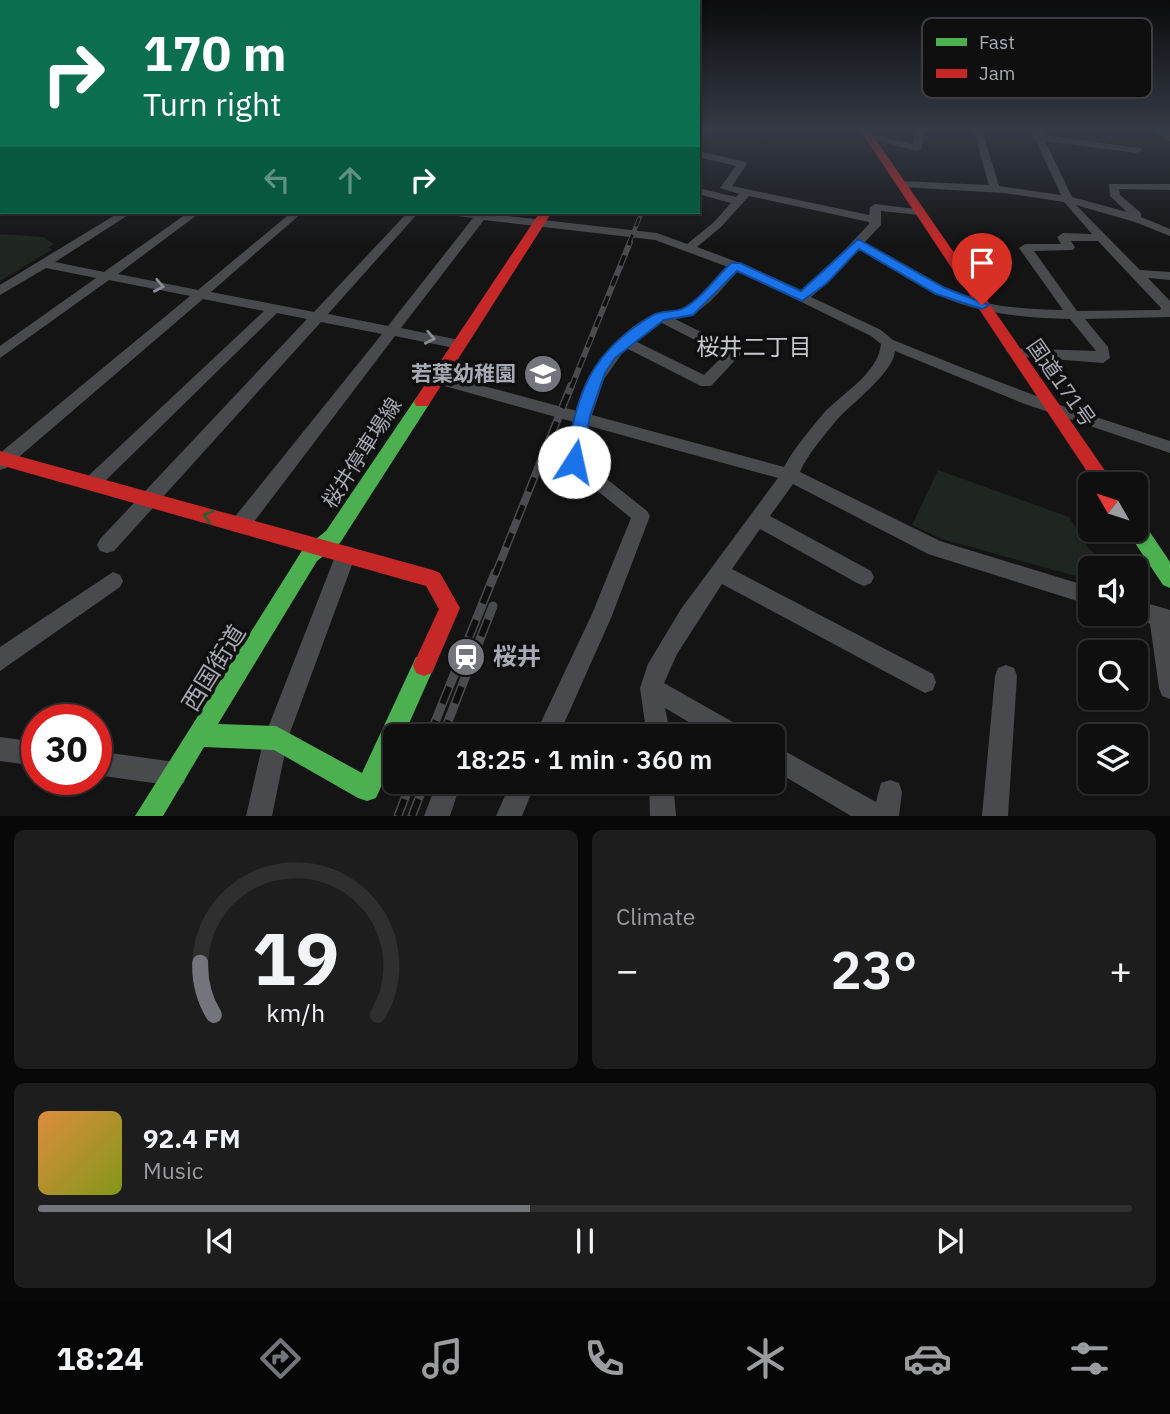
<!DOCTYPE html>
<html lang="en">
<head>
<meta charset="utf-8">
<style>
  body { margin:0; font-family:"IBM Plex Sans","Noto Sans JP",sans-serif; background:#1d1d1e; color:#f1f3f6; height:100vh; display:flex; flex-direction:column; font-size:26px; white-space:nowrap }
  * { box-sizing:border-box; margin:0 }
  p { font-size:23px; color:#9b9c9f }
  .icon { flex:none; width:38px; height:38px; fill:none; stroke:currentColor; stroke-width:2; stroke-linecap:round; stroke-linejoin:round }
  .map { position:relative; height:816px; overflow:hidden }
  .panel { display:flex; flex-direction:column; gap:14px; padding:14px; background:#080809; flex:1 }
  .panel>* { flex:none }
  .guide { position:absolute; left:0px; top:0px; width:700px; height:214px; box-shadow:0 2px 5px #0004,0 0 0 2px #2f2f30; background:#0b6e4f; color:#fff; overflow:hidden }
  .needle { width:46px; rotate:309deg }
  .controls { position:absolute; left:1078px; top:472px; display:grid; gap:14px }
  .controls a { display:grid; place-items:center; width:70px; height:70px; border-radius:10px; background:#0f0f10; box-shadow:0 2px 5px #0004,0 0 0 2px #2f2f30; font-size:35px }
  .speed { position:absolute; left:21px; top:704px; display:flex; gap:14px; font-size:35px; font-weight:700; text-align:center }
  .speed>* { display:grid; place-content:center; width:91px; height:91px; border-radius:50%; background:#0f0f10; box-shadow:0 2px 5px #0004,0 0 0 2px #2f2f30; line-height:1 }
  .speed .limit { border:10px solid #d22; background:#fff; color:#111 }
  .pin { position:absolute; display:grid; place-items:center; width:60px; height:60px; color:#fff; margin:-72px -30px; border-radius:50% 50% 50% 0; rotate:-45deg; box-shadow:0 0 7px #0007 }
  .pin .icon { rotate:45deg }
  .me { position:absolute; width:77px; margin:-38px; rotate:10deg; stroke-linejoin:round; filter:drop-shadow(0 0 5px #0008) }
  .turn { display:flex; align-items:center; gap:24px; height:147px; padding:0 28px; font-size:32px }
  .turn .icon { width:91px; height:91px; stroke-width:2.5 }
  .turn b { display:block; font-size:49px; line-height:60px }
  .lanes { display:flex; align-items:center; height:66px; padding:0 28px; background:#0003; justify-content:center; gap:35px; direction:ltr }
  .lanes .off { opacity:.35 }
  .big { font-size:52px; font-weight:600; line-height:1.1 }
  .panel .tile { flex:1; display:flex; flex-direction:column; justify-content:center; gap:10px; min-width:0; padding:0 24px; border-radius:10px; background:#1d1d1e }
  .panel .dial { align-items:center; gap:0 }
  .dial svg { height:182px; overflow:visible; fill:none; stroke:#2f2f30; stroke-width:7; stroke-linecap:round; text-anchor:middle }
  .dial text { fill:#f1f3f6; stroke:none }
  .song { display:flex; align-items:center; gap:21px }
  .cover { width:84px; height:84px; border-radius:10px; background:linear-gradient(135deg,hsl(30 70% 55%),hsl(70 70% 35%)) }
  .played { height:7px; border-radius:4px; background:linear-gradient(90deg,#74757c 45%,#2f2f30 45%) }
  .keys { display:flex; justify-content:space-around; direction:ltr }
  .heat { display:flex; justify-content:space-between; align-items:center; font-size:38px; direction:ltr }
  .panel .tiles { flex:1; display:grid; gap:14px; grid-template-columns:1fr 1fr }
  .tile:last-child { grid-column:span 2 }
  .trip { position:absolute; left:383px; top:724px; width:402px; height:70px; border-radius:10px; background:#0f0f10; box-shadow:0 2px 5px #0004,0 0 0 2px #2f2f30; font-weight:600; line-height:70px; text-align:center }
  .tabs { display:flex; height:112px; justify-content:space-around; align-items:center; background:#060606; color:#9b9c9f }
  .tabs .icon { width:49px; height:49px }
  .tabs .current { color:#74757c }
  .tabs b { font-size:32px; color:#f1f3f6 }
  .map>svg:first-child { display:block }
  .green { fill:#1f2520 }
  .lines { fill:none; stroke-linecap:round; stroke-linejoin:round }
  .street { fill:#494a4d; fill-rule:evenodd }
  .fast { fill:#4caf50; fill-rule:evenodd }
  .jam { fill:#c62828; fill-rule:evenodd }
  .rail-far3-casing { stroke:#4a4b4e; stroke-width:4.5 }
  .rail-far2-casing { stroke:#4a4b4e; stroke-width:6 }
  .rail-far1-casing { stroke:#4a4b4e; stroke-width:8 }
  .rail-casing { stroke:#4a4b4e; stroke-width:9 }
  .rail-far3 { stroke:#0f0f10; stroke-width:2.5; stroke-dasharray:9; stroke-linecap:butt }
  .rail-far2 { stroke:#0f0f10; stroke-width:3.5; stroke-dasharray:11; stroke-linecap:butt }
  .rail-far1 { stroke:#0f0f10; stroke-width:5; stroke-dasharray:15; stroke-linecap:butt }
  .rail { stroke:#0f0f10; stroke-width:6; stroke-dasharray:18; stroke-linecap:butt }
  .oneway { stroke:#8b8c95 }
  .oneway2 { stroke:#2e5f30 }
  .route { fill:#1a73e8; stroke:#114b97; stroke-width:2 }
  .labels { text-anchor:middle; stroke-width:7; stroke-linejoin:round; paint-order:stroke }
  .poi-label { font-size:21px; font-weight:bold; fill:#a7a9b4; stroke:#0f0f10; text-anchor:end }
  .street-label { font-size:21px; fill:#a7a9b4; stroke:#0f0f10 }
  .neighbourhood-label { font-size:23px; fill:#c8c9d0; stroke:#0f0f10 }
  .near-poi-label { font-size:24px; font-weight:bold; fill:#a7a9b4; stroke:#0f0f10; text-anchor:start }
  .near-street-label { font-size:24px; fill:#a7a9b4; stroke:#0f0f10 }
  .key { fill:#0f0f10; stroke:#3d3d41; stroke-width:2 }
  .key-label { font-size:19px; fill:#a7a9b4 }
</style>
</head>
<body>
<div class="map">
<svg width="1170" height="816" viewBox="0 0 1170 816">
  <rect width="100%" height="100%" fill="#141415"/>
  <g class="green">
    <path d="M0,234L43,237L54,244L48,248L53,249L0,281Z"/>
    <path d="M938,470L1069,517L1089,549L1114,569H1090V580L942,539L912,525Z"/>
  </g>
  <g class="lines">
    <g class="street">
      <path d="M914,130H924L922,148L917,151L864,137L869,134L913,144Z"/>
      <path d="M973,130H982L999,186L1061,195L1031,130H1040L1042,135L1140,148L1142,150L1137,153L1045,141L1072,197L1127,212L1110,196L1109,184H1170V190L1119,189L1120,195L1141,213V217L1170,229V236L1135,222L1076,205L1140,270L1170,272V280L1148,278L1170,301V317L1085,319L1108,347L1110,358L1103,363L1013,356L1006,351L1008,348L1096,351L1070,319C1032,318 994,315 958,303C923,291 891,267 859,249L827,283L811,297L881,330L893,340L963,368L1068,408L1170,441V453L1022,403L895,351C893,374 850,404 835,422C823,437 807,455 800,472L940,541L1090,587V605L928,554L793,484L770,516L871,571L874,577L871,583L864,586L857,583L760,529L732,569L933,674L936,682L933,690L925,693L722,584L677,654L664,683L745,729L749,737H714L665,708L671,737H647L640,688L648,664L681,609L778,478L589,426L583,460L647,511L650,516L611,618L558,737H534L592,614L631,518L568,467L565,462L574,422L430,382L427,378L435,373L577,411C589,371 614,334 652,315C662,310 674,313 684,308C701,299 714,281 728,267L655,240L484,220L401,328L464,341L466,344L464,347L459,349L395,336L247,531L240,533L233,531L231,525L233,519L382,334L321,322L114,551L107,553L100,551L97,545L100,539L307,319L277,313L98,488L92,490L86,488L83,483L86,478L264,311L203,299L6,468L0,470V453L190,296L109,280L0,358V346L96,278L46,268L0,295V285L120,212H133L55,262L104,272L189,212H201L118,274L198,290L292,212H303L211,292L314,312L408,212H419L328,314L388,326L473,218L448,215L443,212H474L657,233L687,244L713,223L731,203L698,194V188L736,197L739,194L720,188L736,166L698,157V151L746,162L747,164L732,186L869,215L870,207L875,204L924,210V214L920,215L881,211V225L865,242C898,261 930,284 966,297C996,308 1031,309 1063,310L1019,248L1025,244H1061L1057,237L1063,233L1092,234L1064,202L1004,193L901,187L896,184L901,181L989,185ZM749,196L869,222V224L819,277L800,292L740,263L697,247L721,227ZM1071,241H1098L1161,308L1160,310L1077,311L1034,251L1073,250L1075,247ZM738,271L871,336L881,344C878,374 842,393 823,414C810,430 794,448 784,467L592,415L604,379L626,348L701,386H711L741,354L739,351L675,319C703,316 719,291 738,271ZM660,322L724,355L704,375L635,341Z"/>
      <path d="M1151,130H1163L1170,134V141Z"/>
      <rect x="0" y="148" width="2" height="6"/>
      <path d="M0,166H2L0,173Z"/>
      <path d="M346,546L353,548L356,554L288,738L272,816H246L264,738L336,554L339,548Z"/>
      <path d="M113,572L120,575L123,581L120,587L0,671V647Z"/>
      <path d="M1136,600L1170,610V699L1162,696L1159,688L1150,624L1128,614H1136Z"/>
      <path d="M1006,665L1014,668L1017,676L1008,816H982L995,676L998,668Z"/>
      <path d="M0,737L37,742V766L0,761Z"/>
      <path d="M774,745L876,802L881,783L890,780L899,783L902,792L899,816H851L774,770Z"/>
      <path d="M96,751L175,762L184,765L187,774L184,783L175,786L96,775Z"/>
      <path d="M437,782H461L450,816H424Z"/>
      <path d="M511,782H536L522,816H496Z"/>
      <path d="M649,782H673L676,816H650Z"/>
    </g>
    <g class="fast">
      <path d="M422,396L428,398L430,402L428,406L340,543L317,561L218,724L276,726L362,773L416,657L424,654L432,657L435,665L403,737H396V754L376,798L367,801L358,798L274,750L204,747L163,816H135L303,549L326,531L416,398Z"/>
      <path d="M1136,520L1143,522L1170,562V588L1163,585L1129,534L1128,530H1136Z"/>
    </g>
    <g class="jam">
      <path d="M860,130H869L1115,485H1096Z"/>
      <path d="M540,212H552L428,406H416L414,402L416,398Z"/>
      <path d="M0,451L433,570L440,573L460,608L432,673L424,676L416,673L413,665L439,609L426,586L0,465Z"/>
    </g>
    <defs>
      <path id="rail-far3" d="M629,243L642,212"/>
      <path id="rail-far2" d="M571,388L630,242"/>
      <path id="rail-far1" d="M495,575L571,386"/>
      <g id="rail">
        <path d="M429,737L495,573"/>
        <path d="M442,737L493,606"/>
        <path d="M398,816L411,782"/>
        <path d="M412,816L425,782"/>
      </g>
    </defs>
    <use href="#rail-far3" class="rail-far3-casing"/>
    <use href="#rail-far2" class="rail-far2-casing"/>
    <use href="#rail-far1" class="rail-far1-casing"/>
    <use href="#rail" class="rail-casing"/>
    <use href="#rail-far3" class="rail-far3"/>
    <use href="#rail-far2" class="rail-far2"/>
    <use href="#rail-far1" class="rail-far1"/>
    <use href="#rail" class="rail"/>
  </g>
  <defs><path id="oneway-chevron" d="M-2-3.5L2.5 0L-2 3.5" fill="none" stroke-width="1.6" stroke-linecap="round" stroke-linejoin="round" transform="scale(1.75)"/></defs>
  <g class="oneway">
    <use href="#oneway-chevron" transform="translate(159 286) rotate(11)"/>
    <use href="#oneway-chevron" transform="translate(430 338) rotate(11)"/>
  </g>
  <use class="oneway2" href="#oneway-chevron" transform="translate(208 516) rotate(-164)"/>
  <linearGradient id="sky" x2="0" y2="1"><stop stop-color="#0b0b0c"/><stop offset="0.53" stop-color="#343a46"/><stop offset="1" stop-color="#343a46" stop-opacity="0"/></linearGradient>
  <rect width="1170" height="245" fill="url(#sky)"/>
  <path class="route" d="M858,239L945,288L989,305L982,309L936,294L859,249L827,283L802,301L737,271L693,315L664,320L615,358L605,373L590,416L582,462L574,469L568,467L565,462C578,393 588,353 653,315C662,310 675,313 684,308C701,299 717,276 731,263H740L801,291Z"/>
  <defs>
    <symbol id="school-disc" viewBox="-11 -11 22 22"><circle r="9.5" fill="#74757c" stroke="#0f0f10"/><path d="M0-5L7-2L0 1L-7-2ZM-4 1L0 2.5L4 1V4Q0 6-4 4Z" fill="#fff"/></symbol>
    <symbol id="station-disc" viewBox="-11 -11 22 22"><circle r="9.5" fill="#74757c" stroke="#0f0f10"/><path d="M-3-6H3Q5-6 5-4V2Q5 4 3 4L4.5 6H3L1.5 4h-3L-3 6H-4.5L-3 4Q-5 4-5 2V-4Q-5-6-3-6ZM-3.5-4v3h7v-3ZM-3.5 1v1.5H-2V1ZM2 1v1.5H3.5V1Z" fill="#fff"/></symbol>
  </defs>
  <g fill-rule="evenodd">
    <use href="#school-disc" x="521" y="352" width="44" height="44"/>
    <use href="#station-disc" x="444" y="635" width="44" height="44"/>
  </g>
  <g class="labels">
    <g class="poi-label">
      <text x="516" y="381">若葉幼稚園</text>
    </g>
    <g class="street-label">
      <text transform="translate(1061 383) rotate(55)" y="7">国道171号</text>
      <text transform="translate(362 453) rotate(-57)" y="7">桜井停車場線</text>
    </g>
    <g class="neighbourhood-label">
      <text x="754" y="355">桜井二丁目</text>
    </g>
    <g class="near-poi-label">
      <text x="493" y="665">桜井</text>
    </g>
    <g class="near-street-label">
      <text transform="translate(214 668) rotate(-58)" y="8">西国街道</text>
    </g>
  </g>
  <rect x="922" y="18" width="230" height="80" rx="10" class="key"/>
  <rect x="936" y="38" width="31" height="8" fill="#4caf50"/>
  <rect x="936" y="69" width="31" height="9" fill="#c62828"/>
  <g class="key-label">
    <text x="979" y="49">Fast</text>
    <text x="979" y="80">Jam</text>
  </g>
</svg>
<div class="controls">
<a><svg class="needle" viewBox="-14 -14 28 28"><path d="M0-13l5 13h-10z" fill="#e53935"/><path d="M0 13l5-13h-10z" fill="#9b9c9f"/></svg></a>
<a><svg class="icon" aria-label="sound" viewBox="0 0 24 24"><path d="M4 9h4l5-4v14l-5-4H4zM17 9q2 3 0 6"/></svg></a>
<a><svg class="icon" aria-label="search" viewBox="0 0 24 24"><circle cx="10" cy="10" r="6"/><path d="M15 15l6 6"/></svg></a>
<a><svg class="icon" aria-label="layers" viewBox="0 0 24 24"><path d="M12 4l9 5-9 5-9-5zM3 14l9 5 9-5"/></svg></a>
</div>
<div class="speed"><div class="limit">30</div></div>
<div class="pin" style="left:982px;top:305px;background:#d93025"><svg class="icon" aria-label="arrive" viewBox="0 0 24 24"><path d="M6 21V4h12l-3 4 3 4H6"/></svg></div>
<svg class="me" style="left:574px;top:462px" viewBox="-20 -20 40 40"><circle r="19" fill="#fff"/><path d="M0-13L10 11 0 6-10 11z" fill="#1a73e8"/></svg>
<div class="trip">18:25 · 1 min · 360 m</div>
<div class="guide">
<div class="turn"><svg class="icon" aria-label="right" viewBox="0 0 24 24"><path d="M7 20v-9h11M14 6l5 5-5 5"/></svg><div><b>170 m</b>Turn right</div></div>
<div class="lanes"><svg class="icon off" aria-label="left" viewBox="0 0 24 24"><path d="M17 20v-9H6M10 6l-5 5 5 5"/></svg><svg class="icon off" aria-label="ahead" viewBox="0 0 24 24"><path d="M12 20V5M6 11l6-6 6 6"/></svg><svg class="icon" aria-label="right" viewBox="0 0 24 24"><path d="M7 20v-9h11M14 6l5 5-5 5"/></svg></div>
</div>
</div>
<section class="panel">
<div class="tiles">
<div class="tile dial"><svg viewBox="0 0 100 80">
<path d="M14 69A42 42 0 1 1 86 69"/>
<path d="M14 69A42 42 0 0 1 8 46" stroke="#74757c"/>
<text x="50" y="56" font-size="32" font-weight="700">19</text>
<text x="50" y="72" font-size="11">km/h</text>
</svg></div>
<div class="tile"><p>Climate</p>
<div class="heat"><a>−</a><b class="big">23°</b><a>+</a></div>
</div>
<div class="tile">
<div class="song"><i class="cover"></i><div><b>92.4 FM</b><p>Music</p></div></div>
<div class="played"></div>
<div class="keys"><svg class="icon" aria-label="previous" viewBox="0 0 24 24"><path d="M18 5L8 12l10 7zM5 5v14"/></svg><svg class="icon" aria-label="pause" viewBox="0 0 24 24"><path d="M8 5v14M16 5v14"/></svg><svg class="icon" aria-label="next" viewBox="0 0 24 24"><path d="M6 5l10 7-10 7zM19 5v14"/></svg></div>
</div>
</div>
</section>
<nav class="tabs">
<b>18:24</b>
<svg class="icon current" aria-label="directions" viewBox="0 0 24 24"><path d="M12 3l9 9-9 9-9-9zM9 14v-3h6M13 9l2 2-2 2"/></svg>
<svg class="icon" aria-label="music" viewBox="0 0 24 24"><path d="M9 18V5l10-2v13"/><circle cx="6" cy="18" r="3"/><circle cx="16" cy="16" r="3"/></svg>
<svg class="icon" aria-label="phone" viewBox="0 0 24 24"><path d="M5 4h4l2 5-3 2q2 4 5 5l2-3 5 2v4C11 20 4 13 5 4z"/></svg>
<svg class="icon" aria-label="climate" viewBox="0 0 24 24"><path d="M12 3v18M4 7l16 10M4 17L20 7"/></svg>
<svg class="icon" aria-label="car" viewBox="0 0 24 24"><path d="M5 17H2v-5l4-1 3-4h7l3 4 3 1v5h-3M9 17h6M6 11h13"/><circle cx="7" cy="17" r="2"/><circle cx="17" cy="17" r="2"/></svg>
<svg class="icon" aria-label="filters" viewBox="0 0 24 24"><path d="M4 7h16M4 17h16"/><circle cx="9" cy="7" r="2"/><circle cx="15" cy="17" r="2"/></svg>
</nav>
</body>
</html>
